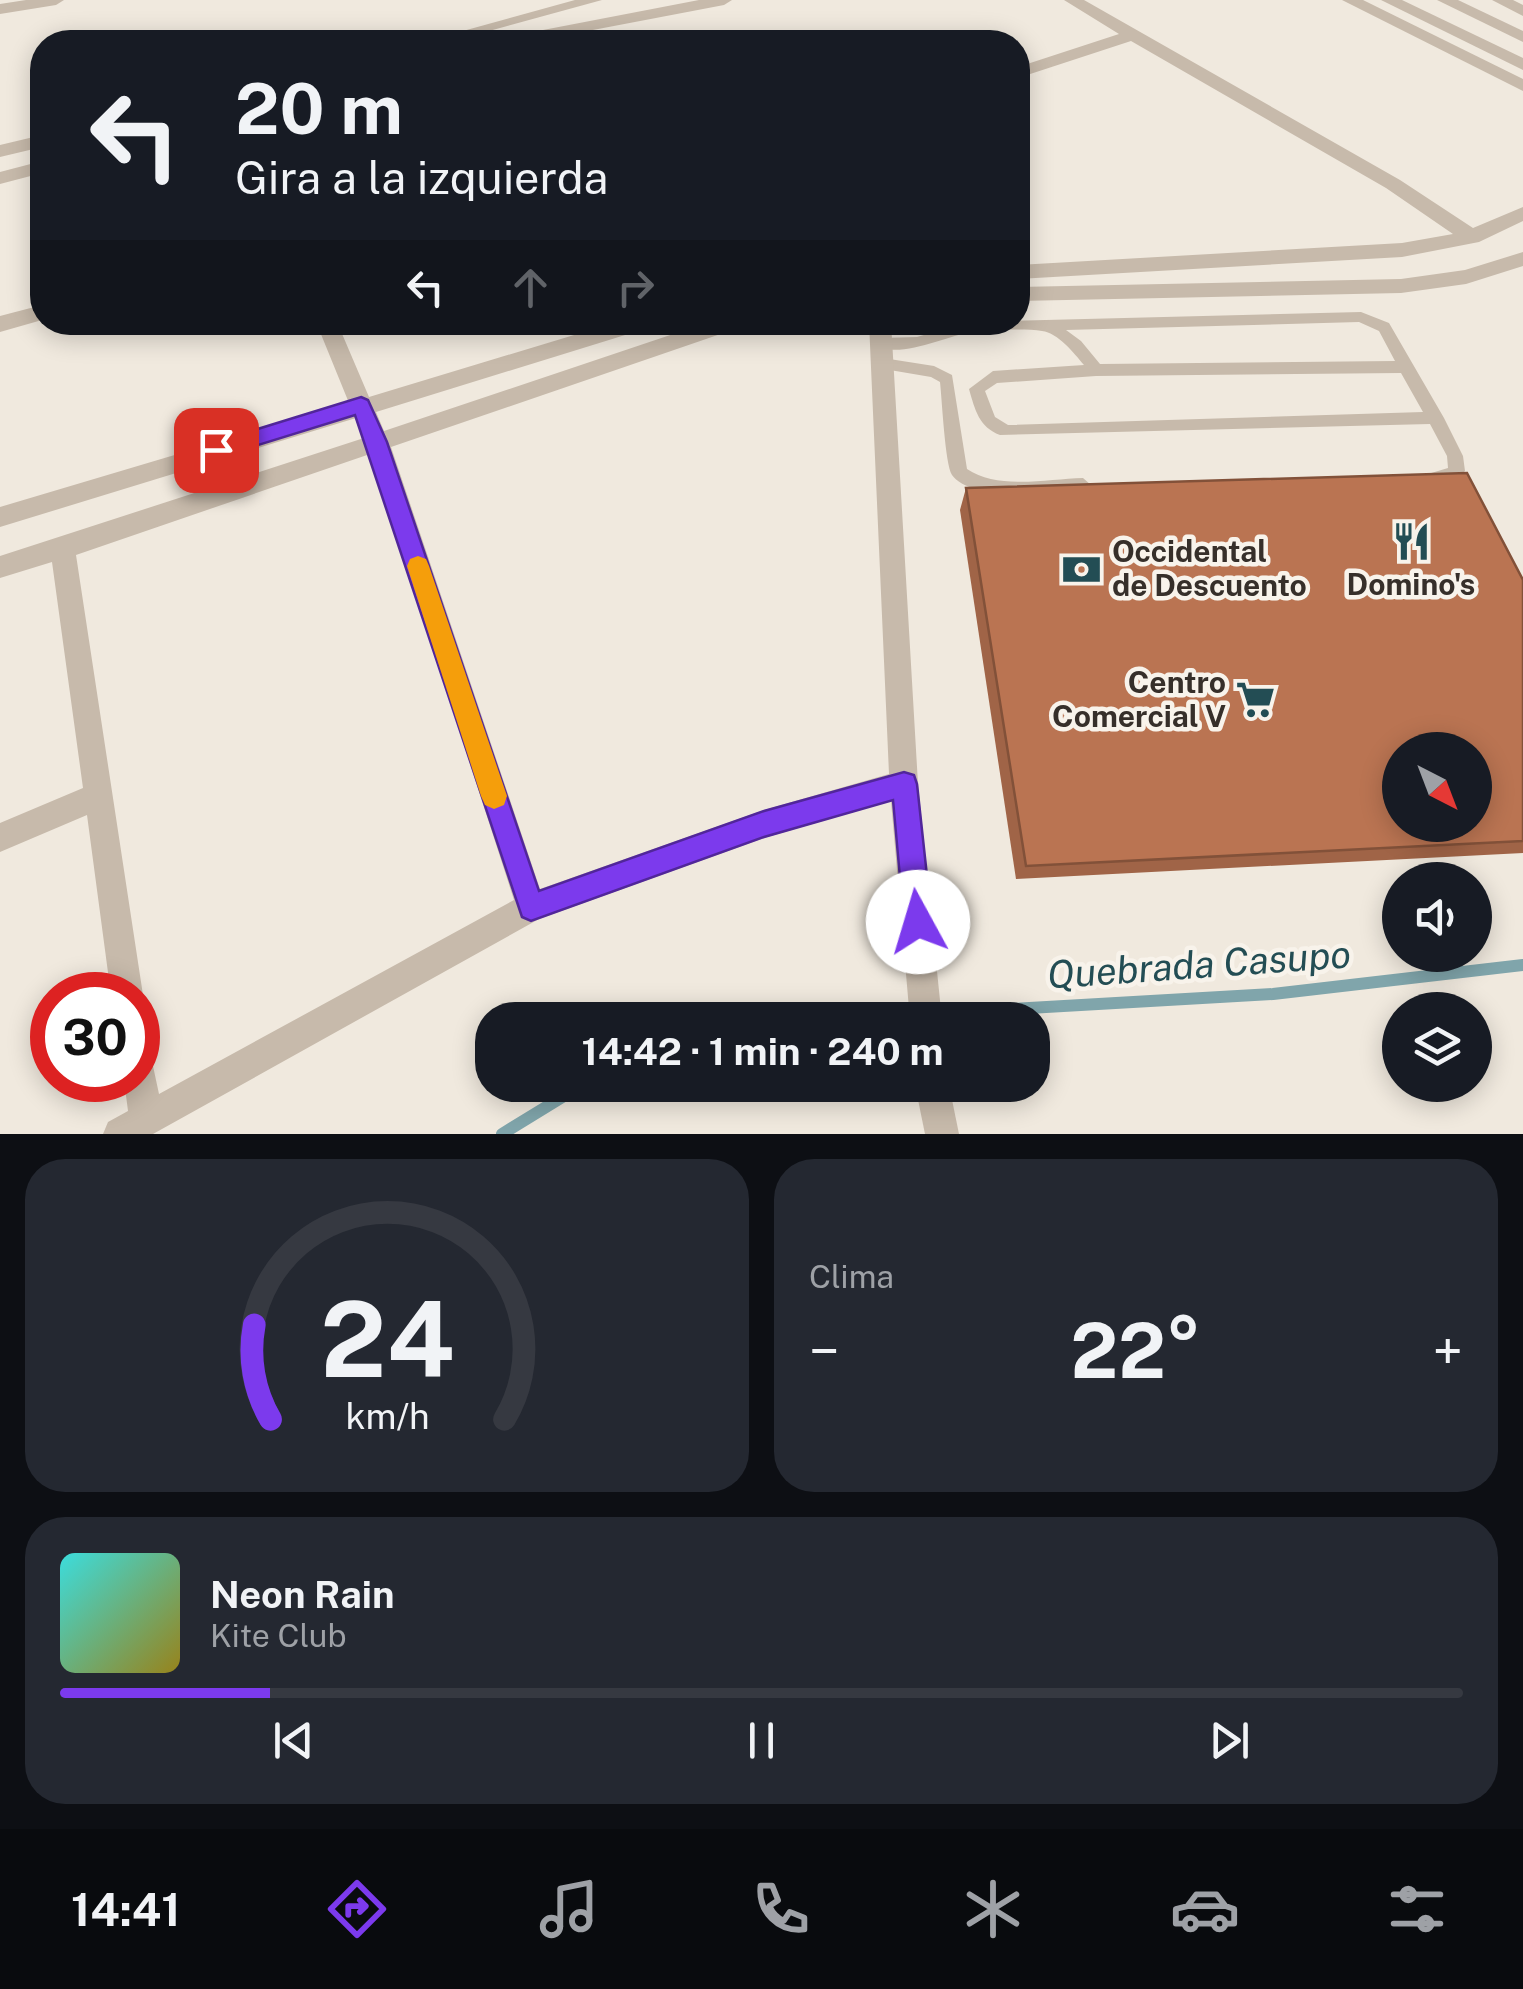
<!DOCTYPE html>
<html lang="es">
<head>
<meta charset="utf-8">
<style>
  body { margin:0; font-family:"Public Sans",sans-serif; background:#242831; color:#f1f3f6; height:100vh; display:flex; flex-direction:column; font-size:38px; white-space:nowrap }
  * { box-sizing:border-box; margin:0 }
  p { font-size:32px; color:#9ea1a6 }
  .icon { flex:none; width:55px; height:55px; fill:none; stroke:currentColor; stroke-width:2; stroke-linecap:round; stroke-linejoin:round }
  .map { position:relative; height:1134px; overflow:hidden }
  .details { display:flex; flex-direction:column; gap:25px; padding:25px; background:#0d0f14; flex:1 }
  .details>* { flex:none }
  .guide { position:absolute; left:30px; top:30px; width:1000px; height:305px; border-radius:40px; box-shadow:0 5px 25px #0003; background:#171b24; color:#f1f3f6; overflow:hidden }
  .needle { width:65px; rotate:138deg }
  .buttons { position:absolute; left:1382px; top:732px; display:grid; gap:20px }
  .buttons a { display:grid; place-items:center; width:110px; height:110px; border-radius:50%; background:#171b24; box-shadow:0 5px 25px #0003; font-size:50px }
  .speed { position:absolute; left:30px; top:972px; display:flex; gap:20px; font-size:50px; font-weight:700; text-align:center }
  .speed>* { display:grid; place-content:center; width:130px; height:130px; border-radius:50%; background:#171b24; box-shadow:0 5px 25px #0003; line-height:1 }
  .speed .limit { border:15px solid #d22; background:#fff; color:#111 }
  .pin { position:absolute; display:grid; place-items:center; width:85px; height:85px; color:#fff; margin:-42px; border-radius:20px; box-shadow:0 5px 15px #0006 }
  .me { position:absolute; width:110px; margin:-55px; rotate:354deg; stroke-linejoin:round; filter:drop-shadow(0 0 8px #0008) }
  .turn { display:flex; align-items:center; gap:35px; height:210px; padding:0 40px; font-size:45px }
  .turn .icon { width:130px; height:130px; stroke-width:2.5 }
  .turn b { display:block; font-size:70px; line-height:85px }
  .lanes { display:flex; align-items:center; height:95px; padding:0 40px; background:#0003; justify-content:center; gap:50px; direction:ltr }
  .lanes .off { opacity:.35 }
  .big { font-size:75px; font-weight:700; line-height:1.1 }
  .details .widget { flex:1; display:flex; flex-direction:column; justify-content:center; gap:15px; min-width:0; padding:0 35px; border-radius:40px; background:#242831 }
  .details .dial { align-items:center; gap:0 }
  .dial svg { height:260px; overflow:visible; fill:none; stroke:#363941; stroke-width:7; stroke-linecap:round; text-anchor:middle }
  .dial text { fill:#f1f3f6; stroke:none }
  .song { display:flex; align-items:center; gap:30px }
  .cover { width:120px; height:120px; border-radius:15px; background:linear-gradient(135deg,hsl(180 70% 55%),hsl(50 70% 35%)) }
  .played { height:10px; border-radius:5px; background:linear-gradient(90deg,#7c3aed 15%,#363941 15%) }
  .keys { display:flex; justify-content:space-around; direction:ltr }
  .heat { display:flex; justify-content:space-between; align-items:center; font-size:55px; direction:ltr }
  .details .tiles { flex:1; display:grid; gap:25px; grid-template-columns:1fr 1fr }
  .widget:last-child { grid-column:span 2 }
  .trip { position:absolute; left:475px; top:1002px; width:575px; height:100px; border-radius:40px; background:#171b24; box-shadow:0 5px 25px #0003; font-weight:700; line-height:100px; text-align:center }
  .menu { display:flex; height:160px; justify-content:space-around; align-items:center; background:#090b0e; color:#9ea1a6 }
  .menu .icon { width:70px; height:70px }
  .menu .current { color:#7c3aed }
  .menu b { font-size:45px; color:#f1f3f6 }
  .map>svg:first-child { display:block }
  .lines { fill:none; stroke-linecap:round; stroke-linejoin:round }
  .stream { stroke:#80a5ab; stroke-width:12 }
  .service { fill:#c7baab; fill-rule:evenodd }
  .minor { fill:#c7baab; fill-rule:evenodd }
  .wall { fill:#a06447 }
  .building { fill:#ba7452; stroke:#825139; stroke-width:2.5; fill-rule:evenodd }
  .route { fill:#7c3aed; stroke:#51269a; stroke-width:2.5 }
  .slow { fill:#f59e0b }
  .labels { text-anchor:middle; stroke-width:9; stroke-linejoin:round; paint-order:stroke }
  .poi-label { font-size:30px; font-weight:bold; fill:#362f2a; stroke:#f8f3eb; text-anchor:start }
  .near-water-label { font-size:38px; font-style:italic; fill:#234d54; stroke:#f8f3eb }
</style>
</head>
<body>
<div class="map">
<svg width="1523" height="1134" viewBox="0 0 1523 1134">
  <rect width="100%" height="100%" fill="#f0e9de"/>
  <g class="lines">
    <g class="stream">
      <path d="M819,1020L1273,994L1523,965"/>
      <path d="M502,1134L582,1085"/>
    </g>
    <g class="service">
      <path d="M1361,312L1389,323L1444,418L1463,456L1465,471L1453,483L1434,486L1426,479L1428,474L1448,468L1447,456L1430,424L1000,435C979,427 975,410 969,389L993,371L1084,365C1074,353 1058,333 1042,331C1025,328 989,330 971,332C946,336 894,362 873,343L881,338L917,337L968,322ZM1359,322L1379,331L1395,361L1100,364L1081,341L1066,330ZM1401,373L1423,412L1008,425L995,417L985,391L997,383L1096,376Z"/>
      <path d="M883,358L934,366L952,375L967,469C998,490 1047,479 1083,478L1091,485L1089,490C1063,497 969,501 952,475C945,464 942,399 940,382L931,377L878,368L875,364Z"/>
    </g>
    <g class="minor">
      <path d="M26,0H64L56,5L0,14V4Z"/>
      <path d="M575,0H602L449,42H423Z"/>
      <path d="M699,0H732L724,5L530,42H499L507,37Z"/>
      <path d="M1064,0H1084L1400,180L1473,228L1523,207V221L1479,242L1402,257L1018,279V265L1402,243L1453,234L1386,188L1131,41L1018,78V67L1119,34Z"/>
      <path d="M1342,0H1363L1523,79V91Z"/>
      <path d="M1381,0H1402L1523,58V70Z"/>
      <path d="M1437,0H1458L1523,31V42Z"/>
      <path d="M1492,0H1513L1523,5V16Z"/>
      <path d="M42,135V147L0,157V145Z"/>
      <path d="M42,161V173L0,184V172Z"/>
      <path d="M1523,252V266L1466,284L1401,293L1018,301V287L1401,279L1465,270Z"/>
      <path d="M42,305V320L0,332V316Z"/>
      <path d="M316,322H337L369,397L617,322H654L651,327L376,412L384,431L709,322H744L741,327L391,447L540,889L764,810L889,774L869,322H891L918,784L942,1020H910L891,801L764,838L539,919L153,1134H103L108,1122L128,1111L124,1080H138V1048L150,1052L159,1094L514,900L370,454L76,555L143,995L138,1006V995H111L87,815L0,852V823L83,788L52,562L0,578V556L364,438L356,418L0,527V507L349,403Z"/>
      <path d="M915,1085H949L959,1134H925Z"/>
    </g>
  </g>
  <path class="wall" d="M966,488L1523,580V853L1016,879L960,510Z"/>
  <path class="building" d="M1467,473L1523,580V841L1026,866L966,488ZM1400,750H1475V825H1400Z"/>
  <path class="route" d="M361,397L368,400L387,442L539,891L764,811L904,772L914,775L917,784L932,922L928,932L918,936L908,932L904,922L893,800L764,837L531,921L522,917L355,415L216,458L206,450L209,444Z"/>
  <path class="slow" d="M418,556L426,559L429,566L507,796L504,805L494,809L485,805L481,796L407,566L410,559Z"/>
  <defs>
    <symbol id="restaurant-bare" viewBox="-9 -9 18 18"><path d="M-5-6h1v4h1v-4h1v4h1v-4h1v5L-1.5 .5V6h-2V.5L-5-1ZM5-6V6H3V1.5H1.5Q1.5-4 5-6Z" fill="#234d54" stroke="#f8f3eb" stroke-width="2.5" paint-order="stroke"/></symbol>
    <symbol id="bank-bare" viewBox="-9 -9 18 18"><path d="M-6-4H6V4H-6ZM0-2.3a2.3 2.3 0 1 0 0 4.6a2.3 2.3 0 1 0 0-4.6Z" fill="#234d54" stroke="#f8f3eb" stroke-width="2.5" paint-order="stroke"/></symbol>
    <symbol id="supermarket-bare" viewBox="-9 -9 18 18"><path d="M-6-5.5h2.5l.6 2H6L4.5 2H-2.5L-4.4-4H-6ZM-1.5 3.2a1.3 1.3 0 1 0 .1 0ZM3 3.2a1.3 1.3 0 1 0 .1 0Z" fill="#234d54" stroke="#f8f3eb" stroke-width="2.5" paint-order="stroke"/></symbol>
  </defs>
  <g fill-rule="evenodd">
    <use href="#restaurant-bare" x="1384" y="514" width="55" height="55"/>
    <use href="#bank-bare" x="1054" y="542" width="55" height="55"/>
    <use href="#supermarket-bare" x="1228" y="672" width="55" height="55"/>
  </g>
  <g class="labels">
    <g class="poi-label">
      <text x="1112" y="562">Occidental<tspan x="1112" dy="34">de Descuento</tspan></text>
      <text x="1411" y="595" text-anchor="middle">Domino's</text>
      <text x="1226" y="693" text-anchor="end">Centro<tspan x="1226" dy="34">Comercial V</tspan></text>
    </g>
    <g class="near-water-label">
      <text transform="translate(1199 965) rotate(-4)" y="13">Quebrada Casupo</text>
    </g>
  </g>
</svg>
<div class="buttons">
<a><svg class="needle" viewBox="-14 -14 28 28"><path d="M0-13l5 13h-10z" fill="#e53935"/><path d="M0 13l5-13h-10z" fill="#9ea1a6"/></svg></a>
<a><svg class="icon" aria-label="sound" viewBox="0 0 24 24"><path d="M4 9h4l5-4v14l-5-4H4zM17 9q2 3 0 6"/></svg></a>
<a><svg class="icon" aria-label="layers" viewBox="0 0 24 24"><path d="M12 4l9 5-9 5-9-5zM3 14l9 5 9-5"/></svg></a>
</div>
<div class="speed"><div class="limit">30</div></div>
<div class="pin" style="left:216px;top:450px;background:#d93025"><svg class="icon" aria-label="arrive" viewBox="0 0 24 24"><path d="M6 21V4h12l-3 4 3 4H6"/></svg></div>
<svg class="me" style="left:918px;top:922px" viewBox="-20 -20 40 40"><circle r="19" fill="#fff"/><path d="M0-13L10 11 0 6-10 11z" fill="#7c3aed"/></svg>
<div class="trip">14:42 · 1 min · 240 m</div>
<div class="guide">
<div class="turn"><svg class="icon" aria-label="left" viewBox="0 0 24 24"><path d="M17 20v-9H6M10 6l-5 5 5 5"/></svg><div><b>20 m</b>Gira a la izquierda</div></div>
<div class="lanes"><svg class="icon" aria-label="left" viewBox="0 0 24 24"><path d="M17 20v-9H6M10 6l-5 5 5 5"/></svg><svg class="icon off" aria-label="ahead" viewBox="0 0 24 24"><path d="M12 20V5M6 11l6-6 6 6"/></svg><svg class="icon off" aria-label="right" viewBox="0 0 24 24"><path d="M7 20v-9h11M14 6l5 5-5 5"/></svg></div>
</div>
</div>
<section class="details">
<div class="tiles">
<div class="widget dial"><svg viewBox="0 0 100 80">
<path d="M14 69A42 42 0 1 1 86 69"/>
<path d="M14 69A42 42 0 0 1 9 40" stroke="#7c3aed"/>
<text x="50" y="56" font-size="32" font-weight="700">24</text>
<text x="50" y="72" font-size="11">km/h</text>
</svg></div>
<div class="widget"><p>Clima</p>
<div class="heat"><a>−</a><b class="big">22°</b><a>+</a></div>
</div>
<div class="widget">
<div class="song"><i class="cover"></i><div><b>Neon Rain</b><p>Kite Club</p></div></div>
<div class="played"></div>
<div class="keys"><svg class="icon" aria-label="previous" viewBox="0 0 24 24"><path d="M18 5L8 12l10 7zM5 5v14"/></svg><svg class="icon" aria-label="pause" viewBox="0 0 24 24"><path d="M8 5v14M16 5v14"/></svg><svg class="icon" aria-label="next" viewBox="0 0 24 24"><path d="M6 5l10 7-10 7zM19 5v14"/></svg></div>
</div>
</div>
</section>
<nav class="menu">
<b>14:41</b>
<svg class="icon current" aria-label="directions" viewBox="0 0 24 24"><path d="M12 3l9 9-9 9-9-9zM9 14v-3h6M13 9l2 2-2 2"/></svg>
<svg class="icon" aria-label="music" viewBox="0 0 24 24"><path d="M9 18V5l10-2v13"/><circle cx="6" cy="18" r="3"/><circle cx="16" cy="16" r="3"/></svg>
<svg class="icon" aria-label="phone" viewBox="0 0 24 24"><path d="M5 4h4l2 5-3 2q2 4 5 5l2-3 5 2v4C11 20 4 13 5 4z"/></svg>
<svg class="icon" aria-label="climate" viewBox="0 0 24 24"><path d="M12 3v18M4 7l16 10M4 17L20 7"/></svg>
<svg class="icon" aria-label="car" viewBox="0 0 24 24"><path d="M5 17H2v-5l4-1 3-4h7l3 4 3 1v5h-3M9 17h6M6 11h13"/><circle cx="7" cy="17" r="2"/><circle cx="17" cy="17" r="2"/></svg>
<svg class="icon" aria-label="filters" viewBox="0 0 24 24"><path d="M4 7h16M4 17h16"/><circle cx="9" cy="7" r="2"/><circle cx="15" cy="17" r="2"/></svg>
</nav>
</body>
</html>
